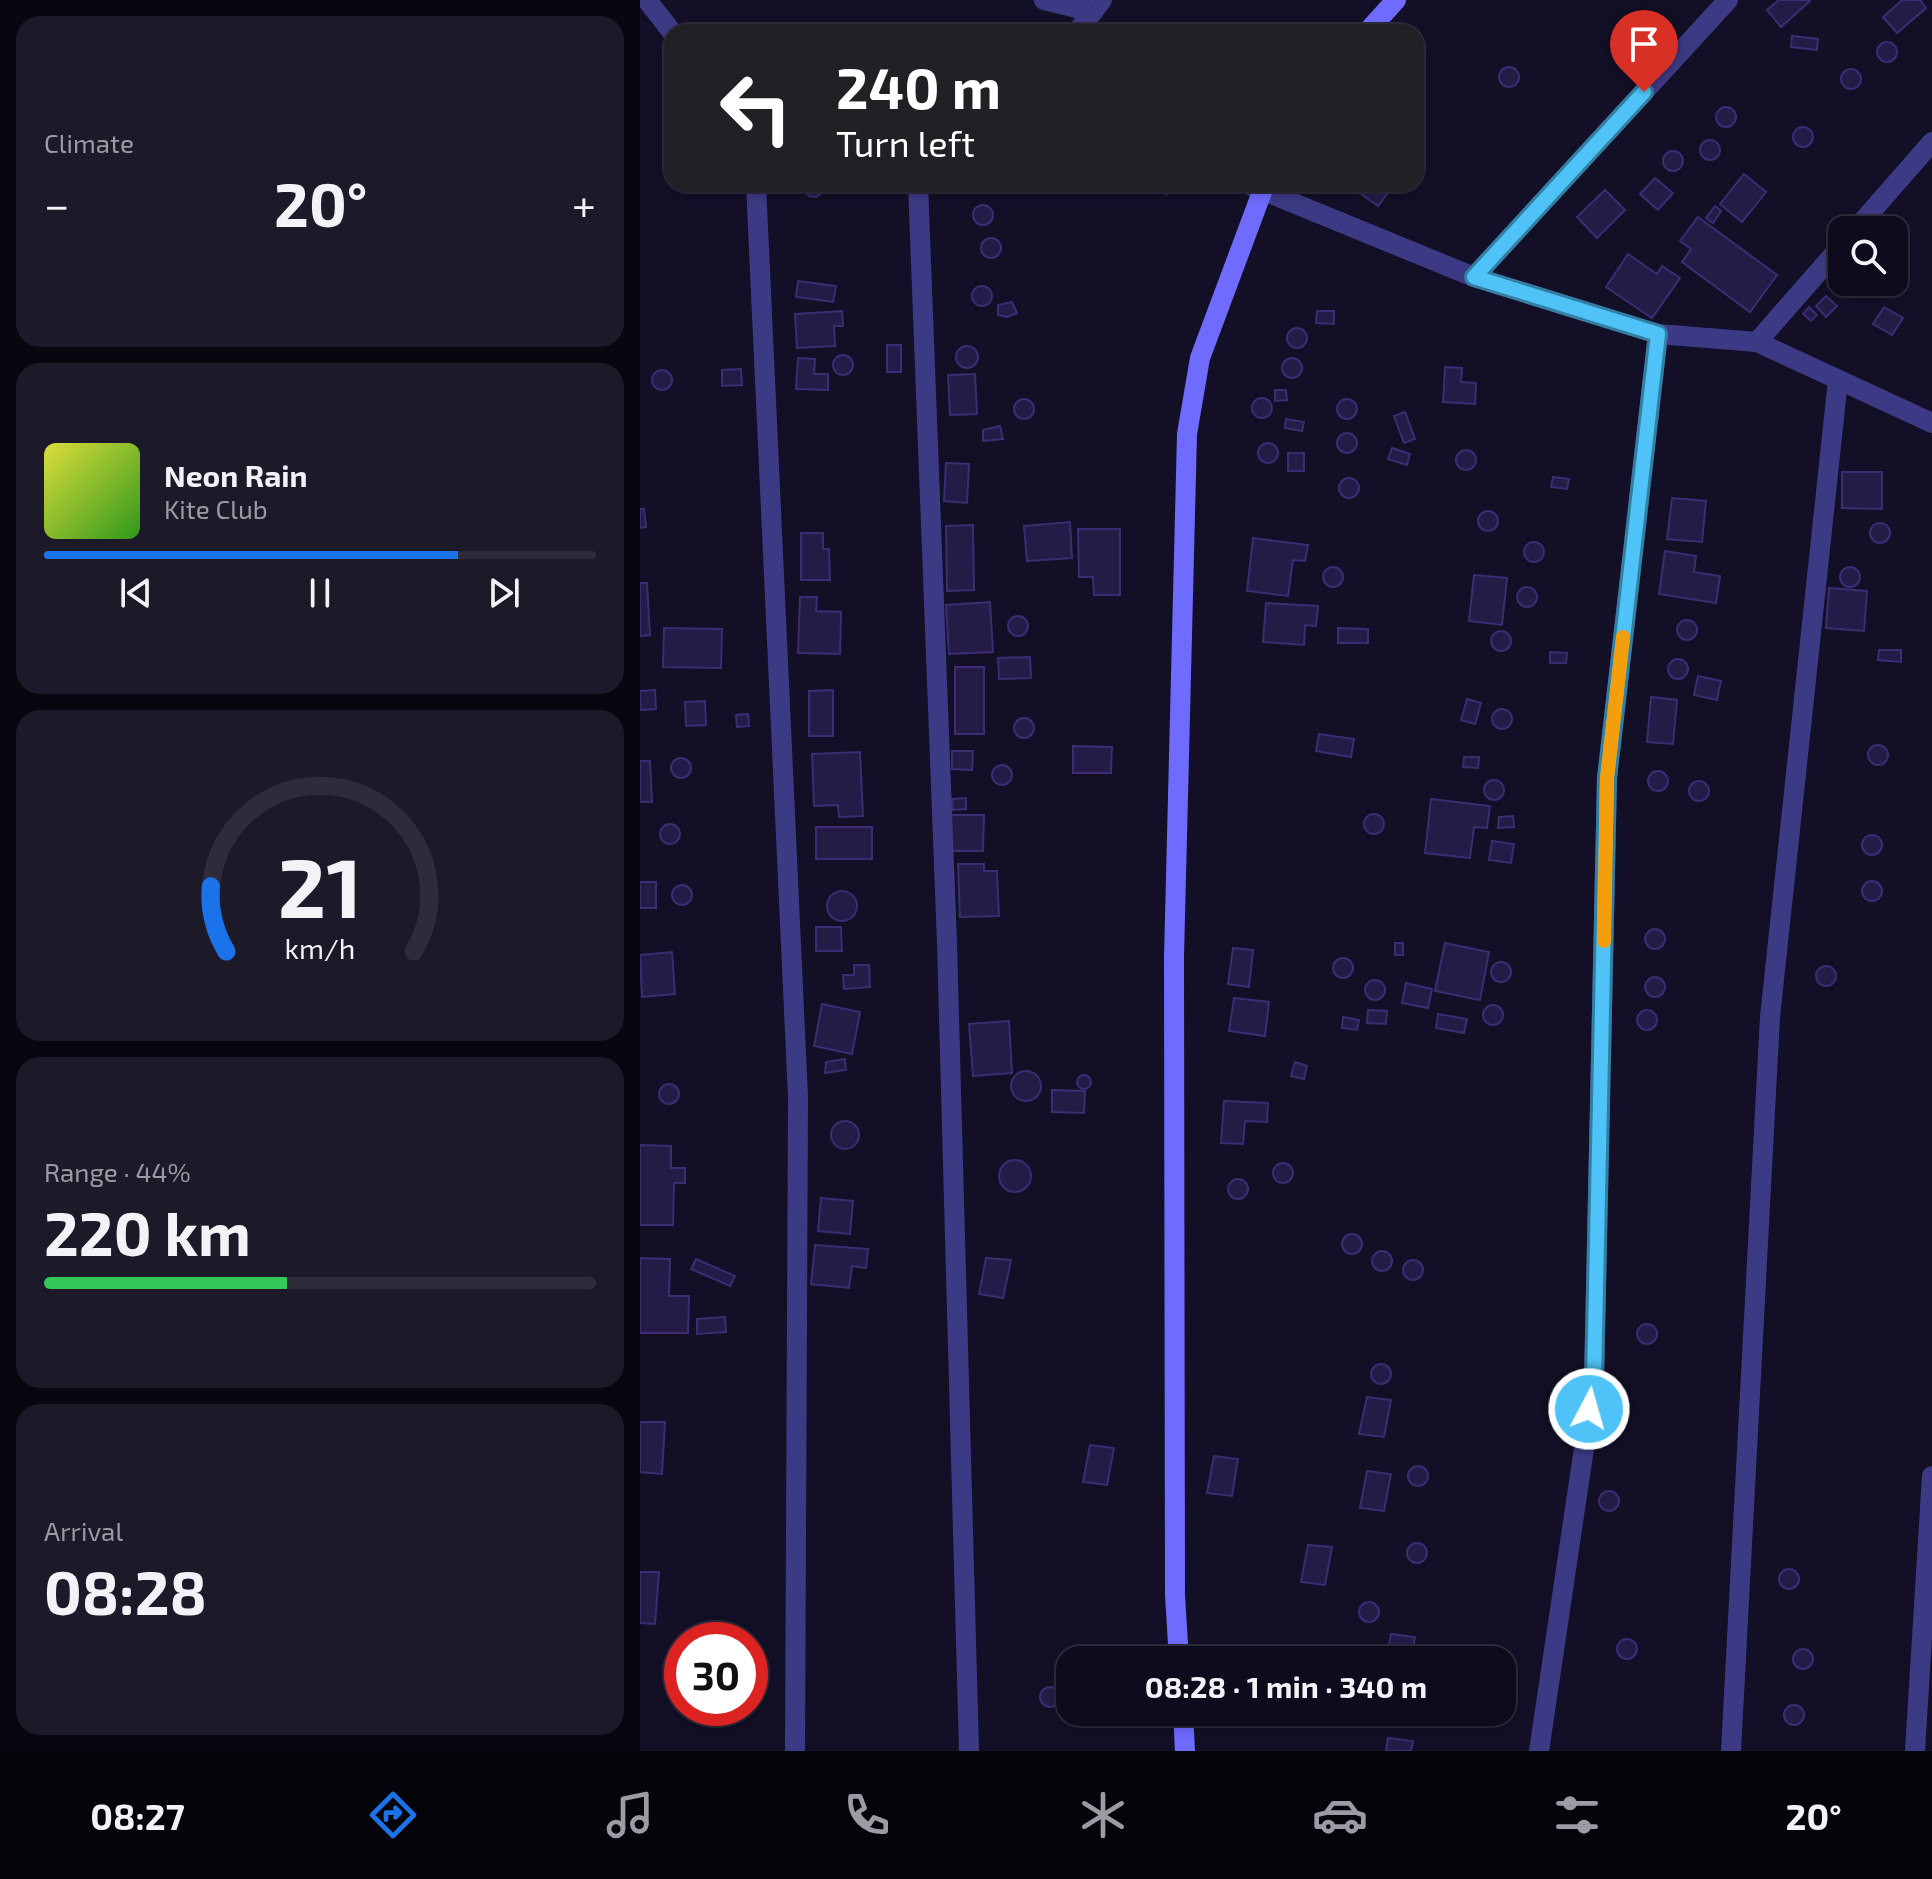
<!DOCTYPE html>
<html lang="en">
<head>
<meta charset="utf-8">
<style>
  body { margin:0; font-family:"Exo 2",sans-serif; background:#1c1929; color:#f1f3f6; height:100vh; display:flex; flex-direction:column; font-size:30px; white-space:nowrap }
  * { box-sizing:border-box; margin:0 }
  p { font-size:26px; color:#9b9ba3 }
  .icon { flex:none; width:44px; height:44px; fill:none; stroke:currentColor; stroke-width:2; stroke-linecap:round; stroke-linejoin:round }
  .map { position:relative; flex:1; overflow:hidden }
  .details { display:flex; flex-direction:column; gap:16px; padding:16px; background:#08060f; width:640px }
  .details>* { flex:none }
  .top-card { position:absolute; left:24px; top:24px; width:760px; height:168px; border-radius:24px; box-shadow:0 4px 12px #0003,0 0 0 2px #2e2b3b; background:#202124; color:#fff; overflow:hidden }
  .tools { position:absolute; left:1188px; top:216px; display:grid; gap:16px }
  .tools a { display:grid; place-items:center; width:80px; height:80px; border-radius:16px; background:#0e0b1c; box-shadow:0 4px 12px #0003,0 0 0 2px #2e2b3b; font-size:40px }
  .speed { position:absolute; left:24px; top:1622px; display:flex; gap:16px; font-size:40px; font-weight:700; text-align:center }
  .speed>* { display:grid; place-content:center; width:104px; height:104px; border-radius:50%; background:#0e0b1c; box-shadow:0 4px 12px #0003,0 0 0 2px #2e2b3b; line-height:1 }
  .speed .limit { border:12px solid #d22; background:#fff; color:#111 }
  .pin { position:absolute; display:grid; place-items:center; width:68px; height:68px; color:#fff; margin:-82px -34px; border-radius:50% 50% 50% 0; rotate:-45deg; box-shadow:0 0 8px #0007 }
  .pin .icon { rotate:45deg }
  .me { position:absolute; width:88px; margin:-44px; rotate:6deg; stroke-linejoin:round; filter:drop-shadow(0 0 6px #0008) }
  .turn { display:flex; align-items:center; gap:28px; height:168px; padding:0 40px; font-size:36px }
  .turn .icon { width:104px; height:104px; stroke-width:2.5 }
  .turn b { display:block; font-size:56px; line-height:68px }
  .big { font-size:60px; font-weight:700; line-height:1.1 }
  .details .widget { flex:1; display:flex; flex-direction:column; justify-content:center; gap:12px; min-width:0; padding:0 28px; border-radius:24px; background:#1c1929 }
  .details .dial { align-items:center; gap:0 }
  .dial svg { height:208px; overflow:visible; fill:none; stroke:#2e2b3b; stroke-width:7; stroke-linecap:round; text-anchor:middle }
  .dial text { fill:#f1f3f6; stroke:none }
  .song { display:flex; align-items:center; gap:24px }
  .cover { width:96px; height:96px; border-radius:12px; background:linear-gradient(135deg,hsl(60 70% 55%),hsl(110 70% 35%)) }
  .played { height:8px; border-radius:4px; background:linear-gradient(90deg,#1a73e8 75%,#2e2b3b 75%) }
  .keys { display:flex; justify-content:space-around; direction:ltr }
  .heat { display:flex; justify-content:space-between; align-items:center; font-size:44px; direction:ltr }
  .charge { height:12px; border-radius:6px; background:linear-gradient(90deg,#34c759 44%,#2e2b3b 0) }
  .trip { position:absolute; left:416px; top:1646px; width:460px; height:80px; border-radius:24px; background:#0e0b1c; box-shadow:0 4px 12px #0003,0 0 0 2px #2e2b3b; font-weight:700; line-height:80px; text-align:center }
  .dock { display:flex; height:128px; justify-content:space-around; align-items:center; background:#06040b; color:#9b9ba3 }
  .dock .icon { width:56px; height:56px }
  .dock .selected { color:#1a73e8 }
  .dock b { font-size:36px; color:#f1f3f6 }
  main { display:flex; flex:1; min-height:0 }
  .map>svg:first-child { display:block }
  .building { fill:#241b47; stroke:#3b2d73; stroke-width:2 }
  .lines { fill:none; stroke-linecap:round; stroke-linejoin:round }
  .street { stroke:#3d3a85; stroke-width:20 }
  .secondary { stroke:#6f6bff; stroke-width:20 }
  .route-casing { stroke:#337fa1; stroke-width:20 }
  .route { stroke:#4fc3f7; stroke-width:14 }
  .slow { stroke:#f59e0b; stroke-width:14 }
</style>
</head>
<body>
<main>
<section class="details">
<div class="widget"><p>Climate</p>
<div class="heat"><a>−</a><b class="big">20°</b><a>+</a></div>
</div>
<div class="widget">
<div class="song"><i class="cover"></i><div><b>Neon Rain</b><p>Kite Club</p></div></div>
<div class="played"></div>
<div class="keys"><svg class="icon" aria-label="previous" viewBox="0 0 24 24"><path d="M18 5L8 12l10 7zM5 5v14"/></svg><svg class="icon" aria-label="pause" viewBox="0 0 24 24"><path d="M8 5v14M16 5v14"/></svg><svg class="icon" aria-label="next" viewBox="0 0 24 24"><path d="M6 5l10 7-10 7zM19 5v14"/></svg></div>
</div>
<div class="widget dial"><svg viewBox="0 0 100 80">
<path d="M14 69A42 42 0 1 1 86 69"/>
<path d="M14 69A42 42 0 0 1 8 44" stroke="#1a73e8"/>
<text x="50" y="56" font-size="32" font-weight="700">21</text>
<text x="50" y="72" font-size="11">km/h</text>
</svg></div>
<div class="widget"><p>Range · 44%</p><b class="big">220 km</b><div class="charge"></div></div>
<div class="widget"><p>Arrival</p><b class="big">08:28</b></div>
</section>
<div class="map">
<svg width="1292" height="1751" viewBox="0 0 1292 1751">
  <rect width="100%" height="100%" fill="#130f26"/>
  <g class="building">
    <path d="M1139,0H1169L1170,1L1141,27L1127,10Z"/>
    <path d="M1262,0H1280L1286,8L1257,33L1243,17Z"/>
    <path d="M1152,36L1178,39L1177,50L1151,47Z"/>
    <circle cx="1247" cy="52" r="10"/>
    <circle cx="869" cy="77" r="10"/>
    <circle cx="1211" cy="79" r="10"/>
    <circle cx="1086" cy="117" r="10"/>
    <circle cx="1163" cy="137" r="10"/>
    <circle cx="1070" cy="150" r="10"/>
    <circle cx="1033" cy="161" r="10"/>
    <path d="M1104,174L1126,192L1102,222L1080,204Z"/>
    <path d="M1015,178L1033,193L1018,210L1000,194Z"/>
    <path d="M183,184L182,193L176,197L169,196L163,189L164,184Z"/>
    <path d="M351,184L341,191L332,184Z"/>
    <path d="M515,184H530L527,194L513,190Z"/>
    <path d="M729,184L747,194L738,206L721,194Z"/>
    <path d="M965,190L985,210L957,238L937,217Z"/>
    <circle cx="343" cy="215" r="10"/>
    <path d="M1075,206L1081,211L1073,223L1066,218Z"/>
    <path d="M1058,217L1137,275L1110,312L1042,262L1051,249L1040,241Z"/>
    <circle cx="351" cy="248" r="10"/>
    <path d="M988,254L1017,274L1022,266L1040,278L1012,318L966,287Z"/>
    <path d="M158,281L196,286L193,302L156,297Z"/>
    <circle cx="342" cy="296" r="10"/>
    <path d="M1186,296L1197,306L1186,317L1176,306Z"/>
    <path d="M372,302L377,313L367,317L358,315V305Z"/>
    <path d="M1169,307L1177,315L1171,321L1163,314Z"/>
    <path d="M1244,307L1263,318L1252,335L1233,324Z"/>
    <path d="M202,311L203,326H194L195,346L157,348L155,314Z"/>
    <path d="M677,311H694V324L676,323Z"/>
    <circle cx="657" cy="338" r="10"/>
    <rect x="247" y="345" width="14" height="27"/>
    <circle cx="327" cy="357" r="11"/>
    <circle cx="203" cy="365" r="10"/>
    <circle cx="652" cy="368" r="10"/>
    <path d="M158,358L175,359L174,374H188V390L156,389Z"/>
    <path d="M805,367L822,368L821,382L836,383L835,404L803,402Z"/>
    <path d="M101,369L102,385L82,386V370Z"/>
    <circle cx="22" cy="380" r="10"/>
    <path d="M335,374L337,414L310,415L308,375Z"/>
    <path d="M635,390H646L647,400L635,401Z"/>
    <circle cx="622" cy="408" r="10"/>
    <circle cx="384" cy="409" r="10"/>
    <circle cx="707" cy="409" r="10"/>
    <path d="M765,412L775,439L764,443L754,416Z"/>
    <path d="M646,419L664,422L662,431L645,428Z"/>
    <path d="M360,426L363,439L343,441V430Z"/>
    <circle cx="707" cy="443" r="10"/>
    <circle cx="628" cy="453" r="10"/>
    <path d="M752,448L770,454L767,465L748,459Z"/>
    <circle cx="826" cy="460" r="10"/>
    <rect x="648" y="453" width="16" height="18"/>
    <path d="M306,463L329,464L327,503L304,501Z"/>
    <path d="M1202,472H1242V509L1202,508Z"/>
    <path d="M913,477L929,479L927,489L911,487Z"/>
    <circle cx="709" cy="488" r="10"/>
    <path d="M1032,498L1066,501L1062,542L1027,539Z"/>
    <path d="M0,509H4L6,527L0,528Z"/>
    <circle cx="848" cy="521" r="10"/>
    <path d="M430,522L432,558L387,561L384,526Z"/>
    <circle cx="1240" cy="533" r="10"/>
    <path d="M333,525L334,590L307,591L306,526Z"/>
    <path d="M438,529H480V595H454L453,577H439Z"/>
    <path d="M161,533H183V549H189L190,580H161Z"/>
    <path d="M613,538L668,545L665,561L653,560L648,596L607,591Z"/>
    <circle cx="894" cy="552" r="10"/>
    <path d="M1025,551L1056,556L1054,572L1080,576L1076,603L1019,594Z"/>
    <circle cx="1210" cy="577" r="10"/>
    <circle cx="693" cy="577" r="10"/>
    <path d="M834,575L867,578L862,625L829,621Z"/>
    <path d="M0,583H7L10,635L0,636Z"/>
    <circle cx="887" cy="597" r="10"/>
    <path d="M1189,588L1227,591L1224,631L1186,628Z"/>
    <path d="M160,597H177L176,611L201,612L200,654L158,653Z"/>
    <path d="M350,602L353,652L309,654L306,605Z"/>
    <path d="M626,603L678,606L676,626L665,625L664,645L623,642Z"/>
    <circle cx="378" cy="626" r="10"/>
    <circle cx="1047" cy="630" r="10"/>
    <path d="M24,628L82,629L81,668L23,667Z"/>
    <path d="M698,628L728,629V643H698Z"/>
    <circle cx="861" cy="641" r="10"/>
    <path d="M1239,650H1261V662L1238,660Z"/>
    <path d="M910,652L927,653L926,663H910Z"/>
    <path d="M390,657L391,678L359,679L358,658Z"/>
    <circle cx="1038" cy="669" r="10"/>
    <rect x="315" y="667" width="29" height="67"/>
    <path d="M1058,676L1081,681L1077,700L1054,695Z"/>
    <path d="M15,690L16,709L0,710V691Z"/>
    <path d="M193,690V736H169V691Z"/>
    <path d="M1011,697L1037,700L1033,744L1007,742Z"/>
    <path d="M827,699L841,703L835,724L821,720Z"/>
    <path d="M65,701L66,725L46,726L45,702Z"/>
    <circle cx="862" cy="719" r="10"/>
    <path d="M108,714L109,726L97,727L96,715Z"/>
    <circle cx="384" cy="728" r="10"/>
    <path d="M679,734L714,739L711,757L676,751Z"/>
    <circle cx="1238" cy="755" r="10"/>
    <path d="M433,746L472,747L471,773H433Z"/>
    <path d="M312,751H333L332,770L312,769Z"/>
    <path d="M220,752L223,816L199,817L198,805L174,806L172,754Z"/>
    <path d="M824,757H839L838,768L823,767Z"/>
    <circle cx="41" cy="768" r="10"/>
    <path d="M0,761H10L12,802H0Z"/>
    <circle cx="362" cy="775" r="10"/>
    <circle cx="1018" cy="781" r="10"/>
    <circle cx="854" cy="790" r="10"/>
    <circle cx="1059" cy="791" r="10"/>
    <path d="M326,798V809L313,810L312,799Z"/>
    <path d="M791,799L850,806L847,828L834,827L830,858L785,853Z"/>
    <circle cx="734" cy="824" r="10"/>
    <path d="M309,815H344L343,851H309Z"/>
    <path d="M873,816L874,827L858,828L859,817Z"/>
    <circle cx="30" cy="834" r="10"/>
    <rect x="176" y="827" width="56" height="32"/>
    <circle cx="1232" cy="845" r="10"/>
    <path d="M852,841L874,844L871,863L849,860Z"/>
    <path d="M318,864H344V871H357L359,916L320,917Z"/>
    <circle cx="1232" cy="891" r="10"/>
    <rect x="0" y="882" width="16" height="26"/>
    <circle cx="42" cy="895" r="10"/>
    <circle cx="202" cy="906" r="15"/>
    <path d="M176,927H201L202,951H176Z"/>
    <circle cx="1015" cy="939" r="10"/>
    <rect x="755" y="943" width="8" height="12"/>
    <path d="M805,943L849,952L840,1000L795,991Z"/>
    <path d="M593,948L613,950L609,987L588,984Z"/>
    <path d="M32,952L35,994L2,997L0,955Z"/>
    <circle cx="703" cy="968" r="10"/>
    <circle cx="861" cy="972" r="10"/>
    <path d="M214,965H229L230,987L204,989L203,975H214Z"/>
    <circle cx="1186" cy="976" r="10"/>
    <circle cx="1015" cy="987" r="10"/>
    <circle cx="735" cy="990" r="10"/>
    <path d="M766,983L792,989L788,1008L762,1003Z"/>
    <path d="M594,998L629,1002L625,1036L589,1031Z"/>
    <path d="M182,1004L220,1012L212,1054L174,1046Z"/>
    <circle cx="853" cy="1015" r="10"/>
    <circle cx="1007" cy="1020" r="10"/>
    <path d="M728,1010L747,1011L746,1024L727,1023Z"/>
    <path d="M798,1014L827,1019L824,1033L796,1028Z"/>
    <path d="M703,1017L719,1020L717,1030L702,1028Z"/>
    <path d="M369,1021L372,1073L333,1076L329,1024Z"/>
    <path d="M205,1059L206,1070L185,1073L186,1062Z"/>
    <path d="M655,1062L667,1066L664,1079L651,1076Z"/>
    <circle cx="386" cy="1086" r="15"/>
    <circle cx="444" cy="1082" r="7"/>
    <circle cx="29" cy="1094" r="10"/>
    <path d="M412,1090L445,1091L444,1113L412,1112Z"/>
    <path d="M584,1101L628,1103L627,1122L605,1121L603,1144L581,1143Z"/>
    <circle cx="205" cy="1135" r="14"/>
    <path d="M0,1145L31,1146V1168H45V1183H34L33,1225H0Z"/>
    <circle cx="375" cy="1176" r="16"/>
    <circle cx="643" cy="1173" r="10"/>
    <circle cx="598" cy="1189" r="10"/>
    <path d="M181,1198L213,1201L210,1234L178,1231Z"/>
    <circle cx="712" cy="1244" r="10"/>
    <path d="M175,1245L228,1249L226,1268L212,1266L209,1288L171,1284Z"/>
    <circle cx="742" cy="1261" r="10"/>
    <path d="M0,1258L30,1259L29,1296H49L48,1333H0Z"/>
    <path d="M346,1258L371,1260L363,1298L339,1294Z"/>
    <path d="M56,1259L95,1276L90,1286L51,1269Z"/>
    <circle cx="773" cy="1270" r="10"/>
    <path d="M85,1317L86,1332L57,1334V1319Z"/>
    <circle cx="1007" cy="1334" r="10"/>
    <circle cx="741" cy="1374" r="10"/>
    <path d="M727,1397L751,1400L744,1437L719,1434Z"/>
    <path d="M0,1422H25L22,1474L0,1472Z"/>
    <path d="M450,1445L474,1448L467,1485L443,1482Z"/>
    <path d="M574,1456L598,1459L592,1496L567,1493Z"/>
    <circle cx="778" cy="1476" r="10"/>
    <path d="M727,1471L751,1474L744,1511L720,1508Z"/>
    <circle cx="969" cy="1501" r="10"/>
    <circle cx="777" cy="1553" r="10"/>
    <path d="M668,1545L692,1547L685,1585L661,1582Z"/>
    <circle cx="1149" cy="1579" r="10"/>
    <path d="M0,1572H19L15,1624L0,1623Z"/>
    <circle cx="729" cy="1612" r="10"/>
    <path d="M751,1634L775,1637L771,1660H746Z"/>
    <circle cx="987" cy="1649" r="10"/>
    <circle cx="1163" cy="1659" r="10"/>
    <circle cx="410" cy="1697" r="10"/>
    <circle cx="1154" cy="1715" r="10"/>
    <path d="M748,1738L773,1741L771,1751H746Z"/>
  </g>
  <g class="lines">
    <g class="street">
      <path d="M7,0L32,32"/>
      <path d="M404,0L453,12"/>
      <path d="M437,32L462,0"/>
      <path d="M116,184L158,1097L155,1751"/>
      <path d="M278,184L307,943L329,1751"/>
      <path d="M607,184L834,277L1018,334L1117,342L1292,423"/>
      <path d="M1215,230L1292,142"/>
      <path d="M834,277L1088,0"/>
      <path d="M1117,342L1202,245"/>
      <path d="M899,1751L954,1381L967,778L1018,334"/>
      <path d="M1091,1751L1130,1017L1198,380"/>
      <path d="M1275,1751L1292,1476"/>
    </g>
    <g class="secondary">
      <path d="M727,32L756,0"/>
      <path d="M539,1660L535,1595L534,957L547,434L560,358L625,184"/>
      <path d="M543,1712L545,1751"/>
    </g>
  </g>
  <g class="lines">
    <defs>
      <path id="route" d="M949,1409L954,1381L967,778L1018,334L834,277L1004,92"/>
    </defs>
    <use href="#route" class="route-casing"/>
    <use href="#route" class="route"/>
    <path class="slow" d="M964,941L967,778L983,637"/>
  </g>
</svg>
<div class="tools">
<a><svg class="icon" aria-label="search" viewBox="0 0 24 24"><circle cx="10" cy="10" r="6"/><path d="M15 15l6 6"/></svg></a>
</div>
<div class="speed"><div class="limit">30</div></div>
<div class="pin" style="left:1004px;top:92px;background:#d93025"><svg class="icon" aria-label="arrive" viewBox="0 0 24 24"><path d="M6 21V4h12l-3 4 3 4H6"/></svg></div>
<svg class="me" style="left:949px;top:1409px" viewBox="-20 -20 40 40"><circle r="17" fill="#4fc3f7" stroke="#fff" stroke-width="3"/><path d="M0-11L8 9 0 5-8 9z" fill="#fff"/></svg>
<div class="trip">08:28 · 1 min · 340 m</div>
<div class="top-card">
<div class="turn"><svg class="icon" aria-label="left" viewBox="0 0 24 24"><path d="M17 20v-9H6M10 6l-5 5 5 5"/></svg><div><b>240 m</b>Turn left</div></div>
</div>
</div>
</main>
<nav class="dock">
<b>08:27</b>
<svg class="icon selected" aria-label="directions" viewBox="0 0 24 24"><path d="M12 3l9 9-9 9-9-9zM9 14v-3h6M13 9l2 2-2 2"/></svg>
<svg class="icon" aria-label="music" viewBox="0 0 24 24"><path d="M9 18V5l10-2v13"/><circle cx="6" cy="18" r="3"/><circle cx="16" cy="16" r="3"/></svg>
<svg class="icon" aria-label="phone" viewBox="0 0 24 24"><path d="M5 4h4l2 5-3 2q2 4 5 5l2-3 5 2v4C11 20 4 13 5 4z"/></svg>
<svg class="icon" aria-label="climate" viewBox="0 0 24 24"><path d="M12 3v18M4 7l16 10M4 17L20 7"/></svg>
<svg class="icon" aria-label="car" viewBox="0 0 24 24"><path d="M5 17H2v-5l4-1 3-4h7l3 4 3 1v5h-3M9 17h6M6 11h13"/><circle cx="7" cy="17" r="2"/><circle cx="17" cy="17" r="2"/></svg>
<svg class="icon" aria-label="filters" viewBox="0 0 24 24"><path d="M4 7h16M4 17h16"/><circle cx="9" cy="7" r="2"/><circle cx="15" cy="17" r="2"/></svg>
<b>20°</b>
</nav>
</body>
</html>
